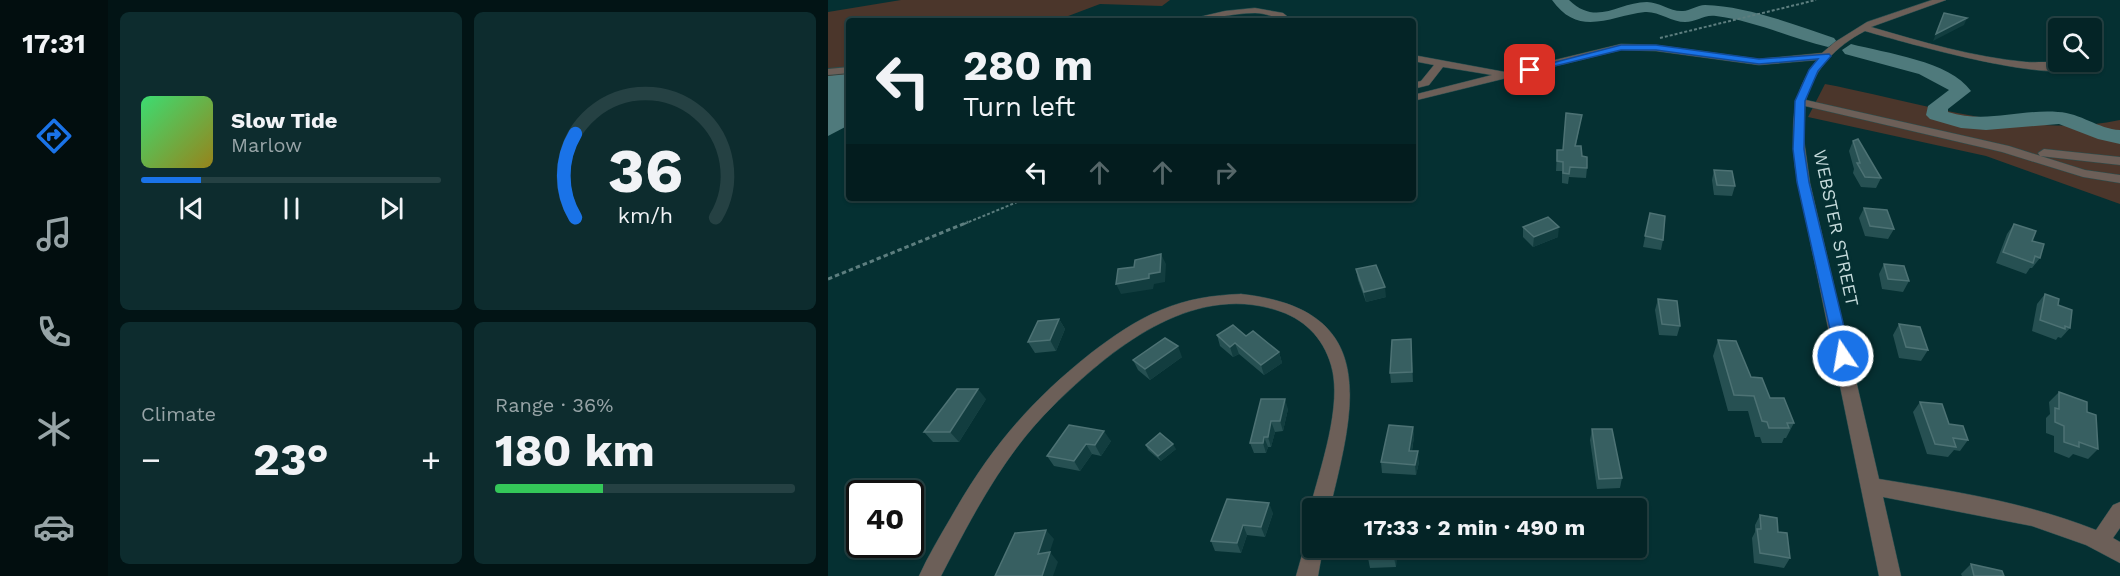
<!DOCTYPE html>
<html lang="en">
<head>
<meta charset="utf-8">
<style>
  body { margin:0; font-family:"Work Sans",sans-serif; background:#0d2c2e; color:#f1f3f6; height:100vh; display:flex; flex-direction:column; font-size:22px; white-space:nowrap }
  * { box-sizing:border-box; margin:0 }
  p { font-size:20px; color:#97a4a7 }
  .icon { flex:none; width:33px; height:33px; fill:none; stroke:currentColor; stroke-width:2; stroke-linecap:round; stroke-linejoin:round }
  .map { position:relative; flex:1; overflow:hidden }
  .drawer { display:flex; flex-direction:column; gap:12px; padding:12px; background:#021415; width:720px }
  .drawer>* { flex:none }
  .top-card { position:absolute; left:18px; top:18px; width:570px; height:183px; border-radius:6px; box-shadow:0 2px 4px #0004,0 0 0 2px #254143; background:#042426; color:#f1f3f6; overflow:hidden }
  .fabs { position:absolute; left:1220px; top:18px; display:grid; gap:12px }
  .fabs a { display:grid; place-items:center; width:54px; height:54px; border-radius:6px; background:#042426; box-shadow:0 2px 4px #0004,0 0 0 2px #254143; font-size:30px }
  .speed { position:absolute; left:18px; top:480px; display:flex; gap:12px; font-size:30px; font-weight:700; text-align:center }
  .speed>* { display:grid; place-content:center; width:78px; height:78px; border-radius:50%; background:#042426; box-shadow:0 2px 4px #0004,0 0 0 2px #254143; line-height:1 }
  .speed .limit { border:3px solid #111; border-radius:9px; background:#fff; color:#111 }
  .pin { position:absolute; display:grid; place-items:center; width:51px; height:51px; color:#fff; margin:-26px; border-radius:12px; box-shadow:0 3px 9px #0006 }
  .me { position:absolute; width:66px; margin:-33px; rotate:348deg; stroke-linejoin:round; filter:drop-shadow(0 0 4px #0008) }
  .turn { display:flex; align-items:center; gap:21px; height:126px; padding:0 18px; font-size:27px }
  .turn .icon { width:78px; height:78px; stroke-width:2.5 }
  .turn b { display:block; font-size:42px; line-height:51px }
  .lanes { display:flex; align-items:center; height:57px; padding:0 18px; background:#0003; justify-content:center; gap:30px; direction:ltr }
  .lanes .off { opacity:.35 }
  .big { font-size:45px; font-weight:700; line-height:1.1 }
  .drawer .card { flex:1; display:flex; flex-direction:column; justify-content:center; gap:9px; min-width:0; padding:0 21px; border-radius:9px; background:#0d2c2e }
  .drawer .dial { align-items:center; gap:0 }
  .dial svg { height:156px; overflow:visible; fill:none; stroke:#254143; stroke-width:7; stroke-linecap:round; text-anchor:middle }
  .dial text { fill:#f1f3f6; stroke:none }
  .song { display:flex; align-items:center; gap:18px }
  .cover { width:72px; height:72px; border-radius:9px; background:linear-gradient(135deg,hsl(140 70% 55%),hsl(50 70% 35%)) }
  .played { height:6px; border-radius:3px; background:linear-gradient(90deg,#1a73e8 20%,#254143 20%) }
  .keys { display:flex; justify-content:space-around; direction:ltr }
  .heat { display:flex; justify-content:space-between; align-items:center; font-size:33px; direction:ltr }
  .charge { height:9px; border-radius:4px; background:linear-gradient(90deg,#34c759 36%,#254143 0) }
  .drawer .tiles { flex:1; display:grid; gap:12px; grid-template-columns:repeat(2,1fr) }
  .trip { position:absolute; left:474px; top:498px; width:345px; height:60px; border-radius:6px; background:#042426; box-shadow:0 2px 4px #0004,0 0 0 2px #254143; font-weight:700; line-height:60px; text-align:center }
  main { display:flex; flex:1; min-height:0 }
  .dock { display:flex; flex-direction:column; width:108px; justify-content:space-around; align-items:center; background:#020e0f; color:#97a4a7 }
  .dock .icon { width:42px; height:42px }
  .dock .current { color:#1a73e8 }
  .dock b { font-size:27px; color:#f1f3f6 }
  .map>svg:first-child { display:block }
  .green { fill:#4b362b }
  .water { fill:#4f7a7c }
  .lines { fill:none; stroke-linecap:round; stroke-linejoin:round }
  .river { fill:#4f7a7c; fill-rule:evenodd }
  .minor-casing { stroke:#284f50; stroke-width:1 }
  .path-far1 { stroke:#5d7e7f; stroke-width:2; stroke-dasharray:3 2; stroke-linecap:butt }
  .path { stroke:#5d7e7f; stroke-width:3; stroke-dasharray:4.5 3; stroke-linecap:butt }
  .minor { fill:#6c5f58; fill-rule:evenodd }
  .wall { fill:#265052 }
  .shaded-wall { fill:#123d3f }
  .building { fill:#375f61; stroke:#4d7274; stroke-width:1.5 }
  .route { fill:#1a73e8; stroke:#114b97; stroke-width:1.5 }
  .labels { text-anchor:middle; stroke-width:6; stroke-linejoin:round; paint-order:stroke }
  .street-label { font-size:18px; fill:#c5dadb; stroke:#053032 }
</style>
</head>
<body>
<main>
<nav class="dock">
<b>17:31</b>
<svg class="icon current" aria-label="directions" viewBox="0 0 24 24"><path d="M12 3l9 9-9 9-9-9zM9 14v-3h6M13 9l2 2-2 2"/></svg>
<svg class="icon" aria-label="music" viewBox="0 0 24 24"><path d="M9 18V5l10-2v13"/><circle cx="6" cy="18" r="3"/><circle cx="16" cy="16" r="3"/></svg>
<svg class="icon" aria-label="phone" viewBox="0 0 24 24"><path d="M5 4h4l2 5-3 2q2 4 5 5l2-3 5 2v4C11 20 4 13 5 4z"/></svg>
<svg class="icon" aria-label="climate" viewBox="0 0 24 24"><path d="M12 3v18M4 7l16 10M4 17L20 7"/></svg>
<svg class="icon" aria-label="car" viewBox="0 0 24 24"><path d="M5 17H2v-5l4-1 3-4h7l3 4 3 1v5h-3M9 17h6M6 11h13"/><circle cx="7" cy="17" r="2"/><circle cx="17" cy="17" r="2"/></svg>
</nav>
<section class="drawer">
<div class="tiles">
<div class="card">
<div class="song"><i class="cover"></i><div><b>Slow Tide</b><p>Marlow</p></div></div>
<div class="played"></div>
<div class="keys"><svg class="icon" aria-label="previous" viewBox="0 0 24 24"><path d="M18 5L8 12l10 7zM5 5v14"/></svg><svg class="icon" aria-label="pause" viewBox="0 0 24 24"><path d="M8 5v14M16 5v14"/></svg><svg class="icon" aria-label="next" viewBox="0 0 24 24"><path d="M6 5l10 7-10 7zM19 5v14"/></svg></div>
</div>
<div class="card dial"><svg viewBox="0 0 100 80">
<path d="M14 69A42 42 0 1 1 86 69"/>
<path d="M14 69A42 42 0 0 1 14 26" stroke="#1a73e8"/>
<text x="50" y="56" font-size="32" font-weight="700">36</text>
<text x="50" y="72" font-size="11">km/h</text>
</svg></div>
<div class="card"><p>Climate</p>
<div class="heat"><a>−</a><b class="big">23°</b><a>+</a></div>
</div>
<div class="card"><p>Range · 36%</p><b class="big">180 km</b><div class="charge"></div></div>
</div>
</section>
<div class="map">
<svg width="1292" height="576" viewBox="0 0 1292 576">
  <rect width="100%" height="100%" fill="#053032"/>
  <g class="green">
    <path d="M73,0H342L334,6L272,4L227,21H21V79L0,81V12Z"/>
    <path d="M997,84C1087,101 1202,140 1292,120V204L1158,156L980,117Z"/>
  </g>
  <path class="water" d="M21,74V125L0,136V76Z"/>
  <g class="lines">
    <g class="river">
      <path d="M724,0H741C769,27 790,2 819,2C831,2 843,12 855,11C862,11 869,5 877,5C918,6 968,25 1006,38L1009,42L1000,47C963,38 927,21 888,16C876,14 869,22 857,22C844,22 830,11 817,12C782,16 751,38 724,0Z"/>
      <path d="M1023,44C1057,53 1122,61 1143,91L1120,109V112C1158,124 1192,109 1230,112C1253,113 1270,129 1292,130V144L1270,139L1231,124L1158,130L1133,128L1102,119L1098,115L1100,106L1121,90L1091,74L1017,54L1014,50Z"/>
    </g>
    <defs>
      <g id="minor">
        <path d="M1104,0H1118L1043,27C1094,42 1145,57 1198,62C1211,63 1249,60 1257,66C1230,87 1072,41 1037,31C1008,46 987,68 978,100L1181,146L1257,170L1292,175V183L1255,177L1174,152L977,106L976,140L982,183L1051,479C1125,491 1197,502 1268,530L1285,505L1292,502V528L1285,538L1292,542V563L1258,545L1204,526L1055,497L1073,576H1051L967,167C963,127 963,92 989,60L931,65L828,51L793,50L585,101V95L664,75L615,67L601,85L585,89V83L593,81L606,65L585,61V55L677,72L793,44L828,45L931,59L994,53L1007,42L1039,22Z"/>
        <path d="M427,8L455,13L465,21C451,21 441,13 427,13C403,13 379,21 354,21L397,11Z"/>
        <path d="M21,67V73L0,75V69Z"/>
        <path d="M1216,149L1292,157V165L1212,156L1210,153Z"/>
        <path d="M413,294C553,309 527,406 502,508H484V513L482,508C492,468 515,405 503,365C495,337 475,318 448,310C362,283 282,350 225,406C176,454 145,515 113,576H91C100,556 111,538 122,519C161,450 200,403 263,353C284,337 308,320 333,310C359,299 385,295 413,294Z"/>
        <path d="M484,538V548H495L490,576H468L478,541Z"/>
      </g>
    </defs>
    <use href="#minor" class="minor-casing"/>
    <g class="path-far1">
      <path d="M832,38L988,0"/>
      <path d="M136,224L199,198"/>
    </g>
    <path class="path" d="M0,279L140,222"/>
    <use href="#minor" class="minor"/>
  </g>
  <g class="wall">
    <path d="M752,124L748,146L759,168L758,178L741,177L740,184L734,183V171H728L729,150H735Z"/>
    <path d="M1025,141L1053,178L1048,188L1033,187L1025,173L1026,169L1021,151Z"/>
    <path d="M886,170L907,186L904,196L886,195L884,180Z"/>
    <path d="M1036,208L1066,229L1060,239L1037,236L1031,218Z"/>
    <path d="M822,213L835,240L833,250L815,247Z"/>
    <path d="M1186,224L1204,241L1212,258L1204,268H1202L1198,274L1168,263L1179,234Z"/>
    <path d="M695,227L730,237L705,247L695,237Z"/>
    <path d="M1056,264L1081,281L1075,292L1054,289L1051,274Z"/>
    <path d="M528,269L558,297L538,302L530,280Z"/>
    <path d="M1217,294L1230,305L1242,328L1233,338L1230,337L1228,340L1204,331L1209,304Z"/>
    <path d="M830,299L852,326L849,336L831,335L827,310Z"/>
    <path d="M231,319L237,329L228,351L207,353L200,342Z"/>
    <path d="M1071,324L1100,350L1093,361L1071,358L1065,335Z"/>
    <path d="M389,335L451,352L454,363L436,375L411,354L405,357L392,346Z"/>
    <path d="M583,339L585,382L563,383L562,373Z"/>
    <path d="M890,340L942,398L966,423L958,438H956L954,443H934L932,437H927L920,411H900L885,356Z"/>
    <path d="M354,357L322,380L310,370L305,360Z"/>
    <path d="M1231,392L1259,412L1270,449L1260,459L1245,454L1241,458L1226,452V436L1218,433V418L1222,414L1221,402Z"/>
    <path d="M158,399L131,442H105L96,432Z"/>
    <path d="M433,399L460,409L455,431L447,432L443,447H440L438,453H426L422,443Z"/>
    <path d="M1092,402L1140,440L1132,451L1126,450L1120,457L1099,454L1085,412Z"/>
    <path d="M241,425L283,441L273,456L264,454L252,471L226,466L219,456Z"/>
    <path d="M585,427L586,437L584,451L591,462L588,475L554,473L553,462Z"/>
    <path d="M764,429L794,478L792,488L769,489L762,440Z"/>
    <path d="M318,445L348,449L333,461L320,450Z"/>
    <path d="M399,499L445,513L437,537L419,535L413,553L387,551L383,541Z"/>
    <path d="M932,515L950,532L962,558L956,568L926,563L924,538L927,532V525Z"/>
    <path d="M541,548H569L568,567L542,568L540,558Z"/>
    <path d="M1143,564L1176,576H1134L1133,574Z"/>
  </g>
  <g class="shaded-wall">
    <path d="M1139,18L1136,25L1105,41L1108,34Z"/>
    <path d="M731,227L730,237L705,247L706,237Z"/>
    <path d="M333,254L338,264L337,282L326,284L325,289L293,294L288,284L321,274Z"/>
    <path d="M557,287L558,297L538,302L536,292Z"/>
    <path d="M231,319L237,329L228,351L222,340Z"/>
    <path d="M407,343L411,354L405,357L402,347Z"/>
    <path d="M350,346L354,357L322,380L317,369Z"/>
    <path d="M451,352L454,363L436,375L433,365Z"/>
    <path d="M150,389L158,399L131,442L122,432Z"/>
    <path d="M457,399L460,409L455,431L452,421Z"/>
    <path d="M443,421L447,432L443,447L440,437Z"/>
    <path d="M585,427L586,437L582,461L581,451Z"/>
    <path d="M276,431L283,441L273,456L267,445Z"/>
    <path d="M436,437L440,447L438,453L435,443Z"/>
    <path d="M258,444L264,454L252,471L246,461Z"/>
    <path d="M345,444L348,449L333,461L330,456Z"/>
    <path d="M590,451L591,462L588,475L587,465Z"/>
    <path d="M82,481L92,491L82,511V494H76Z"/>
    <path d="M441,503L445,513L437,537L433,527Z"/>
    <path d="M415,525L419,535L413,553L409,543Z"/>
    <path d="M218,530L226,539L218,563L210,554Z"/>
    <path d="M567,548H569L568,567L566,558Z"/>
    <path d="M222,552L230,562L225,576H214Z"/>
  </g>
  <g class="building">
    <path d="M1116,13L1139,18L1108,34Z"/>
    <path d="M738,113L754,115L747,146H753L754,156L759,157V168L742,167L741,174L735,173V162L729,161V150H735Z"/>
    <path d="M1030,139L1053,178L1037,177L1029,163H1032L1025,141Z"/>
    <path d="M886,170L904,171L907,186L889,185Z"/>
    <path d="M1036,208L1059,210L1066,229L1042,226Z"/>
    <path d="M822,213L837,216L835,240L817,236Z"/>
    <path d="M720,217L731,227L706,237L695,227Z"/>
    <path d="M1186,224L1208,231L1204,241L1216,244L1212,258L1207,256L1205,263L1175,252Z"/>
    <path d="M333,254L332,272L321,274V278L288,284L290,269L306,267L307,260Z"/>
    <path d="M1056,264L1076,266L1081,281L1060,279Z"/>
    <path d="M548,265L557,287L536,292L528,269Z"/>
    <path d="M1217,294L1231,299L1230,305L1244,310L1242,328L1237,326V329L1212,320Z"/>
    <path d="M830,299L849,301L852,326L834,324Z"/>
    <path d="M231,319L222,340L200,342L210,321Z"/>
    <path d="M1071,324L1092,327L1100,350L1078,347Z"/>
    <path d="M405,325L418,336L425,331L451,352L433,365L407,343L402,347L389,335Z"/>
    <path d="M337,338L350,346L317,369L305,360Z"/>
    <path d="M583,339L584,372L562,373L564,340Z"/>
    <path d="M890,340L908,341L923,377L934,378L942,398H956L966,423H959L961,428H941L939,422L934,421L926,396L906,395Z"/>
    <path d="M129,389H150L122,432H96Z"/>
    <path d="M1231,392L1259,402V412L1268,415L1270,449L1251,442V447L1236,442V426L1227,422V408L1231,409Z"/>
    <path d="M433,399H457L452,421H443L440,437H436L435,443H422Z"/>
    <path d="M1092,402L1114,404L1121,424L1135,426L1140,440L1125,438L1128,447L1107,444Z"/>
    <path d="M241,425L276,431L267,445L258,444L246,461L219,456Z"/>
    <path d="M561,425L585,427L581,451H590L587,465L553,462Z"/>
    <path d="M764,429H784L794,478L771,479Z"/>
    <path d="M332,433L345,444L330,456L318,445Z"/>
    <path d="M82,481L76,494H50L56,483Z"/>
    <path d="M399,499L441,503L433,527L415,525L409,543L383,541Z"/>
    <path d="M932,515L949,518L950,532L959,533L962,558L932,553L929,529H933Z"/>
    <path d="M218,530L210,554L222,552L214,576H167L187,533Z"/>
    <path d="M541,548H567L566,558H540Z"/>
    <path d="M1143,564L1174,571L1176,576H1146Z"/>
  </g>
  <path class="route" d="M793,45H828L931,59L1001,54L1003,56L990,71L977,101L976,149L981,182L1023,356L1021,360H1010L1008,356L969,182L965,149L967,101L981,70L990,59L931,64L828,50H793L702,72L697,70Z"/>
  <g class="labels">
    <g class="street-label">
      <text transform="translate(1008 228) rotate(78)" y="6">WEBSTER STREET</text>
    </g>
  </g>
</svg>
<div class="fabs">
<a><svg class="icon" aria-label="search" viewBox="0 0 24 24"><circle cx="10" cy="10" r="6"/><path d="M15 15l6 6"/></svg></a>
</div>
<div class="speed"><div class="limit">40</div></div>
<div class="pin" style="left:702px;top:70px;background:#d93025"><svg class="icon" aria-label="arrive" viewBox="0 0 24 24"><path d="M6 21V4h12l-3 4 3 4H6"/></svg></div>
<svg class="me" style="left:1015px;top:356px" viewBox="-20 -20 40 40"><circle r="17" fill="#1a73e8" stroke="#fff" stroke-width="3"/><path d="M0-11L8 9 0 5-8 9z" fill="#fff"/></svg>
<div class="trip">17:33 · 2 min · 490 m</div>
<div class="top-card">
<div class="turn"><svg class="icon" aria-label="left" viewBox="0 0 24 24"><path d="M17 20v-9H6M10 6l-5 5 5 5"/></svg><div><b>280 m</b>Turn left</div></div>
<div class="lanes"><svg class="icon" aria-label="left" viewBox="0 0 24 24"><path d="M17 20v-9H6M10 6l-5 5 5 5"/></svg><svg class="icon off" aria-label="ahead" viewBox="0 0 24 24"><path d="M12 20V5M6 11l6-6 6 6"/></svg><svg class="icon off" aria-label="ahead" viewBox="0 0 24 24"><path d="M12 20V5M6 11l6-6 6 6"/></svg><svg class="icon off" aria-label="right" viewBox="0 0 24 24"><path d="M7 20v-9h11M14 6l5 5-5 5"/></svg></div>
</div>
</div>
</main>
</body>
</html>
